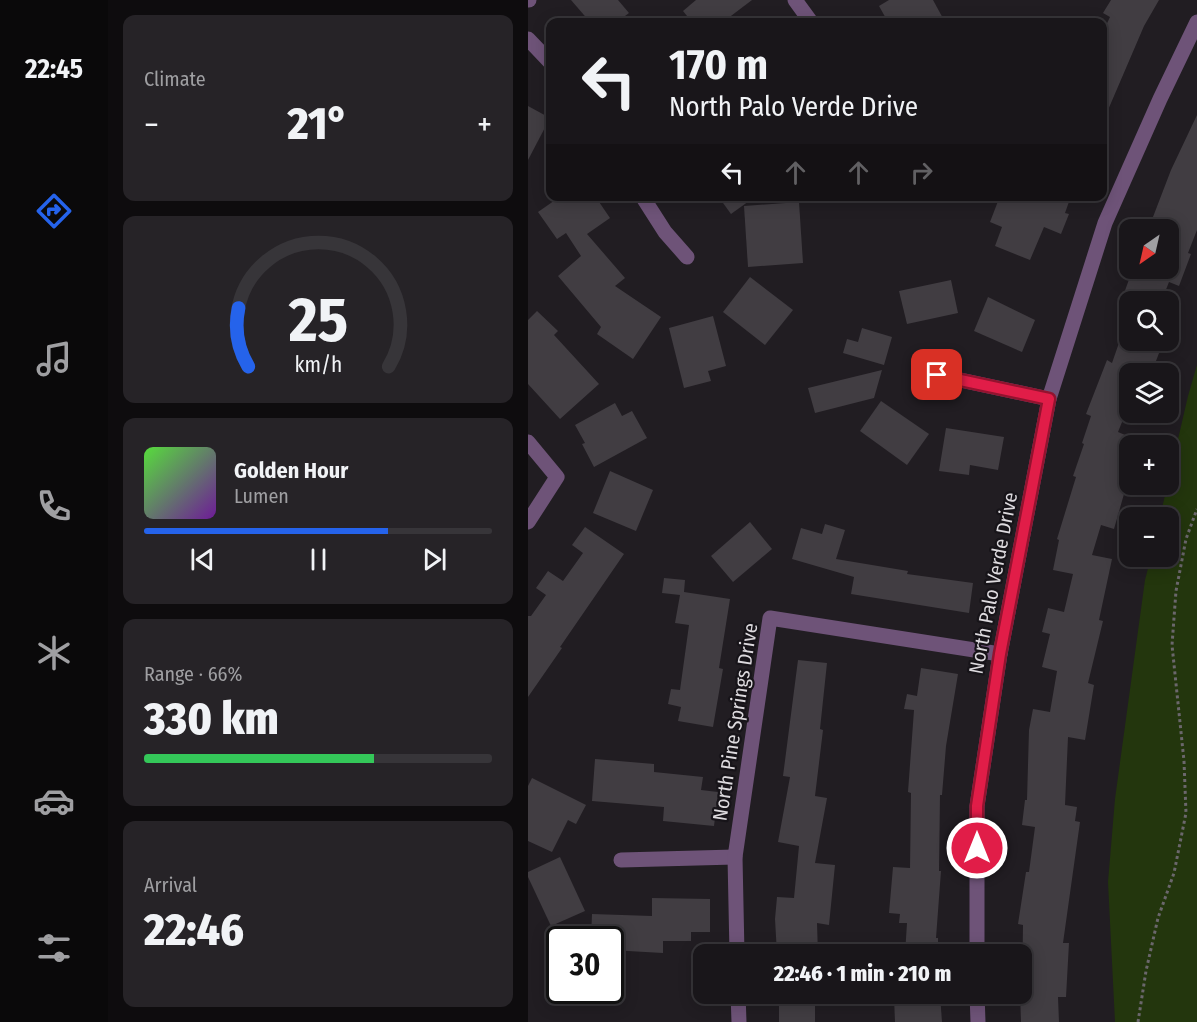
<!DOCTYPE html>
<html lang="en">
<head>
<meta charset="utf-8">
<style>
  body { margin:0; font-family:"Fira Sans Condensed",sans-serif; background:#262327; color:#f1f3f6; height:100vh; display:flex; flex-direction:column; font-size:22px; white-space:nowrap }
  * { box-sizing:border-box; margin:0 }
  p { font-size:20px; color:#9f9fa2 }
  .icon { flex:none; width:33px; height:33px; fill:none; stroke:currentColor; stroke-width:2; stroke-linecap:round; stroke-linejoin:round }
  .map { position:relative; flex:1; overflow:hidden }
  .panel { display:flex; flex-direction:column; gap:15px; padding:15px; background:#0e0c0e; width:420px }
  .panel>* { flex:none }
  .guide { position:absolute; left:18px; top:18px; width:561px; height:183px; border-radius:12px; box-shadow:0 3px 15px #0003,0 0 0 2px #373539; background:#19161a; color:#f1f3f6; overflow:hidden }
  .needle { width:39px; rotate:214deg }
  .tools { position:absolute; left:591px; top:219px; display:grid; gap:12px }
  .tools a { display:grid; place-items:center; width:60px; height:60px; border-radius:12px; background:#19161a; box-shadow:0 3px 15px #0003,0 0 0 2px #373539; font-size:30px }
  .speed { position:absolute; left:18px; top:926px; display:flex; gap:12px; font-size:30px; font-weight:700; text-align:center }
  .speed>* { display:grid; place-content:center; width:78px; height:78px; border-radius:50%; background:#19161a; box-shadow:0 3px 15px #0003,0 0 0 2px #373539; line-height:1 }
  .speed .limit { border:3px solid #111; border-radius:9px; background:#fff; color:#111 }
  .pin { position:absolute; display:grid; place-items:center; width:51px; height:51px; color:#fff; margin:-26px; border-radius:12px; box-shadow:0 3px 9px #0006 }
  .me { position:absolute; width:66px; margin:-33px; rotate:0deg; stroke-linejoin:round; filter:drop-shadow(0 0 4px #0008) }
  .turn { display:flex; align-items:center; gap:21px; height:126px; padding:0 24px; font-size:27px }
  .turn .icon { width:78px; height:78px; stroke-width:2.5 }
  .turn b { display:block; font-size:42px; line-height:51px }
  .lanes { display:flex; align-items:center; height:57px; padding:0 24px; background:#0003; justify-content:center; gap:30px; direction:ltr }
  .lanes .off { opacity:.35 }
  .big { font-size:45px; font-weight:800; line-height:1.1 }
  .panel .widget { flex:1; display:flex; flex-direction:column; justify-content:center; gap:9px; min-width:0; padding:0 21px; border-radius:12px; background:#262327 }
  .panel .dial { align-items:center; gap:0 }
  .dial svg { height:156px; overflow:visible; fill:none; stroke:#373539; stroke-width:7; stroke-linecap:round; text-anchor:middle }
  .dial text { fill:#f1f3f6; stroke:none }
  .song { display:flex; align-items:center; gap:18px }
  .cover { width:72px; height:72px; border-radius:9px; background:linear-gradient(135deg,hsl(110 70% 55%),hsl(280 70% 35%)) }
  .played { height:6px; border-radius:3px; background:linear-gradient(90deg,#2563eb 70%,#373539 70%) }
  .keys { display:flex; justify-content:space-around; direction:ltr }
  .heat { display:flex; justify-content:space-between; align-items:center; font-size:33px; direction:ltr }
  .charge { height:9px; border-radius:4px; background:linear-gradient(90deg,#34c759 66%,#373539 0) }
  .trip { position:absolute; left:165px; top:944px; width:339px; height:60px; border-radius:12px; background:#19161a; box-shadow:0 3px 15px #0003,0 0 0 2px #373539; font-weight:800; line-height:60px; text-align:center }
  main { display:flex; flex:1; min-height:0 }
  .dock { display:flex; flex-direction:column; width:108px; justify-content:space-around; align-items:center; background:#0a090a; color:#9f9fa2 }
  .dock .icon { width:42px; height:42px }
  .dock .current { color:#2563eb }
  .dock b { font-size:27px; color:#f1f3f6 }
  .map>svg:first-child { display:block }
  .green { fill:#23360d }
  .building { fill:#413d42 }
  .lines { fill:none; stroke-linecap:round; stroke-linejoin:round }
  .path { stroke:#6b676c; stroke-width:3; stroke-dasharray:3 3; stroke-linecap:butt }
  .minor { stroke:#6e5378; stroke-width:15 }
  .route-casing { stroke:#92132f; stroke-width:15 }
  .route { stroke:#e11d48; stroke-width:10 }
  .labels { text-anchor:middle; stroke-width:4.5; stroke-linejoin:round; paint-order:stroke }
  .street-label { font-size:20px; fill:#dddade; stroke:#171419 }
</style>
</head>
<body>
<main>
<nav class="dock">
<b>22:45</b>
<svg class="icon current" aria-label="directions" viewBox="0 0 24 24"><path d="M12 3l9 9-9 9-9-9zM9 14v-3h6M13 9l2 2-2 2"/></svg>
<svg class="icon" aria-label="music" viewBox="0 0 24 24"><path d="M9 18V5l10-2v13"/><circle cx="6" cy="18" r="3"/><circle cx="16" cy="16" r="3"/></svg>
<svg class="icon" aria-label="phone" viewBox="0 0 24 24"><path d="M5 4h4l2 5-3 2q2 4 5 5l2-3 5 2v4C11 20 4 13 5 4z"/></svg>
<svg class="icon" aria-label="climate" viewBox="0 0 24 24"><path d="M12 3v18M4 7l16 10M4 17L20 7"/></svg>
<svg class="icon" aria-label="car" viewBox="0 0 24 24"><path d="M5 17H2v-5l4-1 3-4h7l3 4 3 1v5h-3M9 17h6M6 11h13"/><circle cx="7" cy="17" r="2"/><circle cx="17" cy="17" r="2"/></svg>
<svg class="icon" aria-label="filters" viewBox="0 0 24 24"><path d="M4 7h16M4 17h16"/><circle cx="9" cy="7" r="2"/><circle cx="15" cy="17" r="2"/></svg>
</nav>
<section class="panel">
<div class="widget"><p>Climate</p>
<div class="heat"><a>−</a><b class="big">21°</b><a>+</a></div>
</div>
<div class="widget dial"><svg viewBox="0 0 100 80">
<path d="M14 69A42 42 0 1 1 86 69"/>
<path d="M14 69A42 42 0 0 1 9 39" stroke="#2563eb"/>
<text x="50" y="56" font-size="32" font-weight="700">25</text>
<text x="50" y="72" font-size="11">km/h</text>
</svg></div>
<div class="widget">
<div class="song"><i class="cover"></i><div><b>Golden Hour</b><p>Lumen</p></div></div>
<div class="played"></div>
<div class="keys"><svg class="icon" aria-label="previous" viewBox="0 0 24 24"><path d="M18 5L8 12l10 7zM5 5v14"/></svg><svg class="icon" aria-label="pause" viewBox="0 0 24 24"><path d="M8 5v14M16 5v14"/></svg><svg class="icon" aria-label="next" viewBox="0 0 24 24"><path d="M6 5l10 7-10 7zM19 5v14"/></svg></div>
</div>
<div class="widget"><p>Range · 66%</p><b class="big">330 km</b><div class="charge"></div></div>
<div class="widget"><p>Arrival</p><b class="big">22:46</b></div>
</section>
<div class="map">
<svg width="669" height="1022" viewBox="0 0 669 1022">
  <rect width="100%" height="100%" fill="#211d22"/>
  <path class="green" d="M669,365V1022H587L580,882L587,799L617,580L623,557L640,556V518L632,517L660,396Z"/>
  <g class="building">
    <path d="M43,0H90L101,13L89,22H62Z"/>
    <path d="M168,0H224L195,22H164L155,11Z"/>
    <path d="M361,0H405L417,22H360L351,6Z"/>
    <path d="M583,0H631L616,26L574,124V34L582,17L575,13Z"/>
    <path d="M0,106L22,118L0,160Z"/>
    <path d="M669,115V230L660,253L663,254L651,286L641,282L633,302H593L605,268H640V230H620L643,170Z"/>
    <path d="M33,196H67L82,218L59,234L97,278L87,286L133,317L105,359L69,334L73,327L30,276L53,256L38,233L29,239L10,212Z"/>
    <path d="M190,196H228L203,214Z"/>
    <path d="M472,196H543L537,213L541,214L533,234L516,227L502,260L467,246L474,227L462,222Z"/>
    <path d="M271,202L275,263L220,267L216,206Z"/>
    <path d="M222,277L265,310L237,345L195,312Z"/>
    <path d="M423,280L430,313L379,324L371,291Z"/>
    <path d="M460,297L507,320L494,352L446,331Z"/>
    <path d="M9,311L30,331L26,335L71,384L32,419L0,384V320Z"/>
    <path d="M185,316L198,366L180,371L183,381L156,388L141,328Z"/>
    <path d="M334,328L364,337L356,365L315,353L319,339L330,342Z"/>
    <path d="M592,340H636L623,374H602V402L590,432L602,437V496L596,494L586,529L573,525L564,555L584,559L571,620L575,621L560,683L566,685L557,740L540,737L537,805L549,807L547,821L552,822L535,943H541L538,997H530L531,1022H493L492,993H494L495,925L490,924L498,872H501L507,827L494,825L497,800H499L501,730L505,709L522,712L529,671L514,667L522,634L514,632L520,608L536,612L545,574L525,570L531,540L529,539L548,477L545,476L556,444L554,443L563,416L558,414L579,360L584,363Z"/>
    <path d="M354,370L346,398L287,413L280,388Z"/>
    <path d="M353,401L401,434L379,465L332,431Z"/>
    <path d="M87,403L94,416L104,411L119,438L66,467L54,444L57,443L47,425Z"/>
    <path d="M418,428L476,437L470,470L442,465L441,475L411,471Z"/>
    <path d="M82,471L125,490L108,531L65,513Z"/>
    <path d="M222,522L244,549L205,582L183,556Z"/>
    <path d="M297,524L317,530L308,559L380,571L379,574L445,583L441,613L323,594L326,577L264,559L273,528L294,534Z"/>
    <path d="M57,527L96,554L32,647L34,648L0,697V616H3L18,595L8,588L20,571L35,581L55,553L44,545Z"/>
    <path d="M136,578L157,580L156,592L202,599L191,668L195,669L185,727L150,721L153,707L140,704L143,689L152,690L161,625L147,623L152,595L134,593Z"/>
    <path d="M270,660L299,663L292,729L295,730L287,796L299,798L287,863L307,865L301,925L289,923L290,954H249L247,919L249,897L266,898L271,846L250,842L262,777L255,776Z"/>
    <path d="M393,668L430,674L418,746L414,795H412L411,871H413L408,938H410V954H377L379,923H371L372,914L361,913L365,867L382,868L383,793L380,792L386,710L376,709L379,694L389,696Z"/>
    <path d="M67,759L126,764V772L175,777L173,790L190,792L186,826L135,821L136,807L64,801Z"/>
    <path d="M4,778L58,805L48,824L40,820L24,852L0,841V786Z"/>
    <path d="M32,857L57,911L23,926L0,877V872Z"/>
    <path d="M124,898L182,899V932H163V941H135V953L82,950V939H63L64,914L124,916Z"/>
    <rect x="251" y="993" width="36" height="29"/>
    <path d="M412,994L414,1022H367L366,997Z"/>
  </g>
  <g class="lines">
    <path class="path" d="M610,1022L618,971L630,918L646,873L658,813L656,761L644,645L648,591L658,539L669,509"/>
    <g class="minor">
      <path d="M0,0H1"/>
      <path d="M267,0L283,22"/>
      <path d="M0,39L22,62"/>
      <path d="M114,196L137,232L159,257"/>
      <path d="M409,375L521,399"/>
      <path d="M0,442L29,477L0,522"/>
      <path d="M93,860L207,857"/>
      <path d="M209,954L207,857L242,618L472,654"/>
      <path d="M449,954V806L472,654L521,399L577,223L632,99L669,22"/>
      <path d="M210,993L211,1022"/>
      <path d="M449,993L450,1022"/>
    </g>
  </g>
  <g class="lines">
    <defs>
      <path id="route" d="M409,375L521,399L472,654L449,806V848"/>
    </defs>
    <use href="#route" class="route-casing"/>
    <use href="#route" class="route"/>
  </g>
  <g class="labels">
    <g class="street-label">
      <text transform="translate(465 583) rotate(-79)" y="7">North Palo Verde Drive</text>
      <text transform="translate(207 722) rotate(-81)" y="7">North Pine Springs Drive</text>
    </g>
  </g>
</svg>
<div class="tools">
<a><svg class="needle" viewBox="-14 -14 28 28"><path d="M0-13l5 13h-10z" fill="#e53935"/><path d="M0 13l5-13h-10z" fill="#9f9fa2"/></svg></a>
<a><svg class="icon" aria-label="search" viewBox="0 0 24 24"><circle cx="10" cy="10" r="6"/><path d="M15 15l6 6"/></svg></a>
<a><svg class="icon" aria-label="layers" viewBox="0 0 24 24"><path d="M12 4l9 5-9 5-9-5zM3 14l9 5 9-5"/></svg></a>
<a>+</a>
<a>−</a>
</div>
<div class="speed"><div class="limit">30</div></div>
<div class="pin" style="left:409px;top:375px;background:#d93025"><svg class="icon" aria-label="arrive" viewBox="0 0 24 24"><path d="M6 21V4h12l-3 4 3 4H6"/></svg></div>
<svg class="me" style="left:449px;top:848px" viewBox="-20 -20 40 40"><circle r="17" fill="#e11d48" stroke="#fff" stroke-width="3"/><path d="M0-11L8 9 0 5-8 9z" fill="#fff"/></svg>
<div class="trip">22:46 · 1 min · 210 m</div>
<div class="guide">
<div class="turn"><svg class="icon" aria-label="left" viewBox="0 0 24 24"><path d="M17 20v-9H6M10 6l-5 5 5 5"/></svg><div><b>170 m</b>North Palo Verde Drive</div></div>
<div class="lanes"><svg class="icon" aria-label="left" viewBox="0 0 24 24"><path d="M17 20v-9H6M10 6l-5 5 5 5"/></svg><svg class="icon off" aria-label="ahead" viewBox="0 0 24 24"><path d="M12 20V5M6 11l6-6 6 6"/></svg><svg class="icon off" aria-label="ahead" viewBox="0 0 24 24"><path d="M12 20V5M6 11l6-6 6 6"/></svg><svg class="icon off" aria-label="right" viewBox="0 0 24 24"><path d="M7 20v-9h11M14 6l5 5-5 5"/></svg></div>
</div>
</div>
</main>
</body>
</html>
